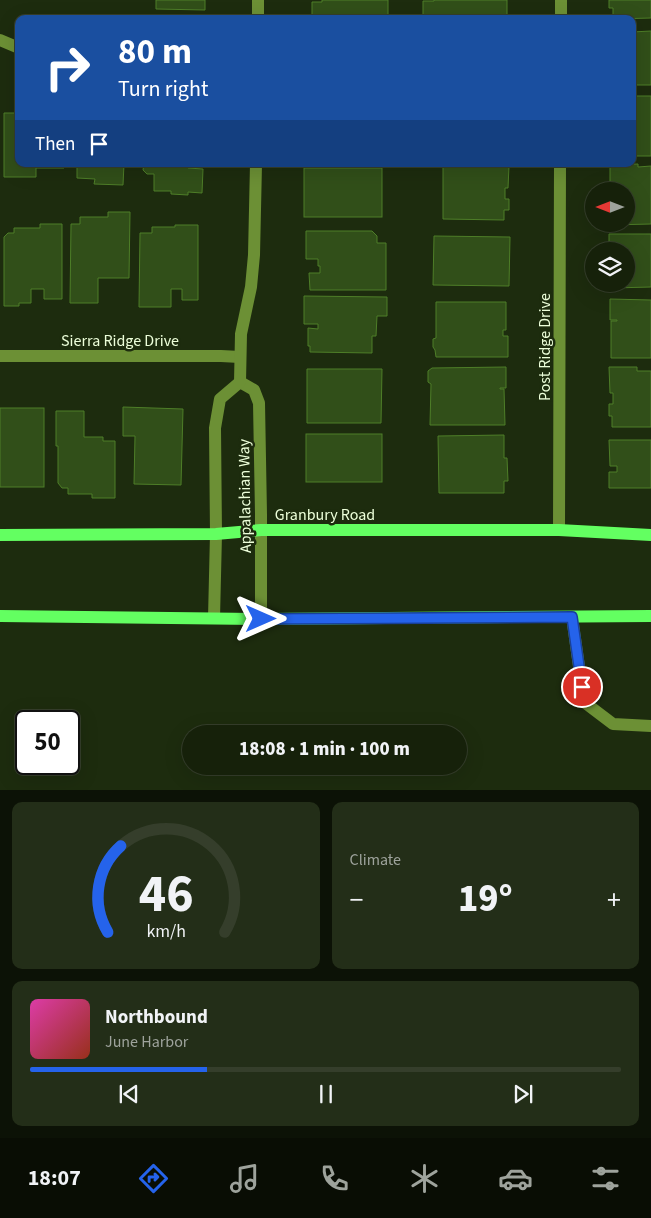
<!DOCTYPE html>
<html lang="en">
<head>
<meta charset="utf-8">
<style>
  body { margin:0; font-family:"Source Sans 3",sans-serif; background:#232e18; color:#f1f3f6; height:100vh; display:flex; flex-direction:column; font-size:19px; white-space:nowrap }
  * { box-sizing:border-box; margin:0 }
  p { font-size:16px; color:#9ea39c }
  .icon { flex:none; width:28px; height:28px; fill:none; stroke:currentColor; stroke-width:2; stroke-linecap:round; stroke-linejoin:round }
  .map { position:relative; height:790px; overflow:hidden }
  .details { display:flex; flex-direction:column; gap:12px; padding:12px; background:#0c1206; flex:1 }
  .details>* { flex:none }
  .hud { position:absolute; left:15px; top:15px; width:621px; height:152px; border-radius:10px; box-shadow:0 5px 20px #0002,0 0 0 1px #353e2b; background:#1a4fa0; color:#fff; overflow:hidden }
  .needle { width:32px; rotate:270deg }
  .buttons { position:absolute; left:585px; top:182px; display:grid; gap:10px }
  .buttons a { display:grid; place-items:center; width:50px; height:50px; border-radius:50%; background:#16210a; box-shadow:0 5px 20px #0002,0 0 0 1px #353e2b; font-size:25px }
  .speed { position:absolute; left:15px; top:710px; display:flex; gap:10px; font-size:25px; font-weight:700; text-align:center }
  .speed>* { display:grid; place-content:center; width:65px; height:65px; border-radius:50%; background:#16210a; box-shadow:0 5px 20px #0002,0 0 0 1px #353e2b; line-height:1 }
  .speed .limit { border:2px solid #111; border-radius:8px; background:#fff; color:#111 }
  .pin { position:absolute; display:grid; place-items:center; width:42px; height:42px; color:#fff; margin:-21px; border:2px solid #fff; border-radius:50%; box-shadow:0 1px 5px #0007 }
  .me { position:absolute; width:55px; margin:-28px; rotate:90deg; stroke-linejoin:round; filter:drop-shadow(0 0 4px #0008) }
  .turn { display:flex; align-items:center; gap:18px; height:105px; padding:0 20px; font-size:22px }
  .turn .icon { width:65px; height:65px; stroke-width:2.5 }
  .turn b { display:block; font-size:35px; line-height:42px }
  .then { display:flex; align-items:center; height:48px; padding:0 20px; background:#0003; gap:10px; font-size:19px }
  .big { font-size:38px; font-weight:800; line-height:1.1 }
  .details .card { flex:1; display:flex; flex-direction:column; justify-content:center; gap:8px; min-width:0; padding:0 18px; border-radius:10px; background:#232e18 }
  .details .dial { align-items:center; gap:0 }
  .dial svg { height:130px; overflow:visible; fill:none; stroke:#353e2b; stroke-width:7; stroke-linecap:round; text-anchor:middle }
  .dial text { fill:#f1f3f6; stroke:none }
  .song { display:flex; align-items:center; gap:15px }
  .cover { width:60px; height:60px; border-radius:8px; background:linear-gradient(135deg,hsl(320 70% 55%),hsl(10 70% 35%)) }
  .played { height:5px; border-radius:2px; background:linear-gradient(90deg,#2563eb 30%,#353e2b 30%) }
  .keys { display:flex; justify-content:space-around; direction:ltr }
  .heat { display:flex; justify-content:space-between; align-items:center; font-size:28px; direction:ltr }
  .details .tiles { flex:1; display:grid; gap:12px; grid-template-columns:1fr 1fr }
  .card:last-child { grid-column:span 2 }
  .trip { position:absolute; left:182px; top:725px; width:285px; height:50px; border-radius:25px; background:#16210a; box-shadow:0 5px 20px #0002,0 0 0 1px #353e2b; font-weight:800; line-height:50px; text-align:center }
  .tabs { display:flex; height:80px; justify-content:space-around; align-items:center; background:#090d04; color:#9ea39c }
  .tabs .icon { width:35px; height:35px }
  .tabs .on { color:#2563eb }
  .tabs b { font-size:22px; color:#f1f3f6 }
  .map>svg:first-child { display:block }
  .building { fill:#314f19; stroke:#4e7e28 }
  .lines { fill:none; stroke-linecap:round; stroke-linejoin:round }
  .minor { stroke:#6c9035; stroke-width:12 }
  .major { stroke:#63ff61; stroke-width:12 }
  .route-casing { stroke:#184099; stroke-width:12 }
  .route { stroke:#2563eb; stroke-width:9 }
  .labels { text-anchor:middle; stroke-width:5; stroke-linejoin:round; paint-order:stroke }
  .street-label { font-size:16px; fill:#edffda; stroke:#1d2c0e }
</style>
</head>
<body>
<div class="map">
<svg width="651" height="791" viewBox="0 0 651 791">
  <rect width="100%" height="100%" fill="#1d2c0e"/>
  <g class="building">
    <path d="M156,0H205V10L156,9Z"/>
    <path d="M322,0H388V19H312V2H322Z"/>
    <path d="M434,0H507V16H423V1H434Z"/>
    <path d="M609,0H651V18L613,19V8H609Z"/>
    <path d="M651,31V85H632V32Z"/>
    <rect x="632" y="96" width="19" height="60"/>
    <path d="M4,113H19V164H64V168H36V177H4Z"/>
    <path d="M77,164H124L123,185L94,184L95,179L77,178Z"/>
    <path d="M144,164H188V168L203,169L202,193L188,192V195L171,194V191H154V174H147L143,170Z"/>
    <path d="M638,164V167L651,166V224L611,225V224H626V191H610V165Z"/>
    <path d="M443,166H509L508,188H505V199H509V210H504V220L443,219Z"/>
    <rect x="304" y="168" width="78" height="49"/>
    <path d="M108,212H130L129,278H98V303H70L71,224H80V217H108Z"/>
    <path d="M40,224H62V299H44V289H31V303H19V306H4V237L8,233H14V228H40Z"/>
    <path d="M175,225H198V300H182V289H171V307H139L140,233H152V227H175Z"/>
    <path d="M306,231H372L377,236V243H386V290H310L309,273H320V266H318V259H306Z"/>
    <path d="M609,234H651V287L612,288V284H626V251H609Z"/>
    <path d="M434,236L510,237L509,286L433,285Z"/>
    <path d="M304,296L387,297V316H377L376,336H372V353L310,352V346H308V328L318,329V324H304Z"/>
    <path d="M610,299L651,300V358H611V321H617V320H610Z"/>
    <path d="M436,302H506V330H503V336H508V357H436L435,350L433,347V339L436,338Z"/>
    <path d="M506,367V388H500V389H504L505,425H430L431,384L428,382V371L432,368Z"/>
    <path d="M609,367H637V371H651V427H612V416H609V404H613V393H610Z"/>
    <path d="M307,369H382L381,423H307Z"/>
    <path d="M123,407L183,409L181,485L134,484L135,436H123Z"/>
    <rect x="0" y="408" width="44" height="79"/>
    <path d="M56,411H84V437H103V441H115V498H92V494H68V488H62L58,483V446H56Z"/>
    <rect x="306" y="434" width="76" height="48"/>
    <path d="M504,435V458H507L508,481H504V493H439L438,436Z"/>
    <path d="M609,440H651V488H609V472H617V466H610Z"/>
  </g>
  <g class="lines">
    <g class="minor">
      <path d="M258,0V19"/>
      <path d="M561,19V0"/>
      <path d="M0,40L19,48"/>
      <path d="M0,356H221L240,357"/>
      <path d="M240,382L254,390L259,403L261,514V619"/>
      <path d="M559,530L560,164"/>
      <path d="M572,617L584,702L613,724L651,726"/>
      <path d="M214,618L216,534L215,428L220,399L240,382L241,334L251,287L254,255L256,164"/>
    </g>
    <g class="major">
      <path d="M0,535L216,534L261,530H559L651,535"/>
      <path d="M0,616L261,619L651,616"/>
    </g>
  </g>
  <g class="lines">
    <defs>
      <path id="route" d="M261,619L572,617L582,687"/>
    </defs>
    <use href="#route" class="route-casing"/>
    <use href="#route" class="route"/>
  </g>
  <g class="labels">
    <g class="street-label">
      <text x="120" y="346">Sierra Ridge Drive</text>
      <text transform="translate(544 347) rotate(-90)" y="6">Post Ridge Drive</text>
      <text transform="translate(244 496) rotate(-91)" y="6">Appalachian Way</text>
      <text x="325" y="520">Granbury Road</text>
    </g>
  </g>
</svg>
<div class="buttons">
<a><svg class="needle" viewBox="-14 -14 28 28"><path d="M0-13l5 13h-10z" fill="#e53935"/><path d="M0 13l5-13h-10z" fill="#9ea39c"/></svg></a>
<a><svg class="icon" aria-label="layers" viewBox="0 0 24 24"><path d="M12 4l9 5-9 5-9-5zM3 14l9 5 9-5"/></svg></a>
</div>
<div class="speed"><div class="limit">50</div></div>
<div class="pin" style="left:582px;top:687px;background:#d93025"><svg class="icon" aria-label="arrive" viewBox="0 0 24 24"><path d="M6 21V4h12l-3 4 3 4H6"/></svg></div>
<svg class="me" style="left:261px;top:619px" viewBox="-20 -20 40 40"><path d="M0-17L14 15 0 8-14 15z" fill="#2563eb" stroke="#fff" stroke-width="4"/></svg>
<div class="trip">18:08 · 1 min · 100 m</div>
<div class="hud">
<div class="turn"><svg class="icon" aria-label="right" viewBox="0 0 24 24"><path d="M7 20v-9h11M14 6l5 5-5 5"/></svg><div><b>80 m</b>Turn right</div></div>
<div class="then">Then<svg class="icon" aria-label="arrive" viewBox="0 0 24 24"><path d="M6 21V4h12l-3 4 3 4H6"/></svg></div>
</div>
</div>
<section class="details">
<div class="tiles">
<div class="card dial"><svg viewBox="0 0 100 80">
<path d="M14 69A42 42 0 1 1 86 69"/>
<path d="M14 69A42 42 0 0 1 22 16" stroke="#2563eb"/>
<text x="50" y="56" font-size="32" font-weight="700">46</text>
<text x="50" y="72" font-size="11">km/h</text>
</svg></div>
<div class="card"><p>Climate</p>
<div class="heat"><a>−</a><b class="big">19°</b><a>+</a></div>
</div>
<div class="card">
<div class="song"><i class="cover"></i><div><b>Northbound</b><p>June Harbor</p></div></div>
<div class="played"></div>
<div class="keys"><svg class="icon" aria-label="previous" viewBox="0 0 24 24"><path d="M18 5L8 12l10 7zM5 5v14"/></svg><svg class="icon" aria-label="pause" viewBox="0 0 24 24"><path d="M8 5v14M16 5v14"/></svg><svg class="icon" aria-label="next" viewBox="0 0 24 24"><path d="M6 5l10 7-10 7zM19 5v14"/></svg></div>
</div>
</div>
</section>
<nav class="tabs">
<b>18:07</b>
<svg class="icon on" aria-label="directions" viewBox="0 0 24 24"><path d="M12 3l9 9-9 9-9-9zM9 14v-3h6M13 9l2 2-2 2"/></svg>
<svg class="icon" aria-label="music" viewBox="0 0 24 24"><path d="M9 18V5l10-2v13"/><circle cx="6" cy="18" r="3"/><circle cx="16" cy="16" r="3"/></svg>
<svg class="icon" aria-label="phone" viewBox="0 0 24 24"><path d="M5 4h4l2 5-3 2q2 4 5 5l2-3 5 2v4C11 20 4 13 5 4z"/></svg>
<svg class="icon" aria-label="climate" viewBox="0 0 24 24"><path d="M12 3v18M4 7l16 10M4 17L20 7"/></svg>
<svg class="icon" aria-label="car" viewBox="0 0 24 24"><path d="M5 17H2v-5l4-1 3-4h7l3 4 3 1v5h-3M9 17h6M6 11h13"/><circle cx="7" cy="17" r="2"/><circle cx="17" cy="17" r="2"/></svg>
<svg class="icon" aria-label="filters" viewBox="0 0 24 24"><path d="M4 7h16M4 17h16"/><circle cx="9" cy="7" r="2"/><circle cx="15" cy="17" r="2"/></svg>
</nav>
</body>
</html>
